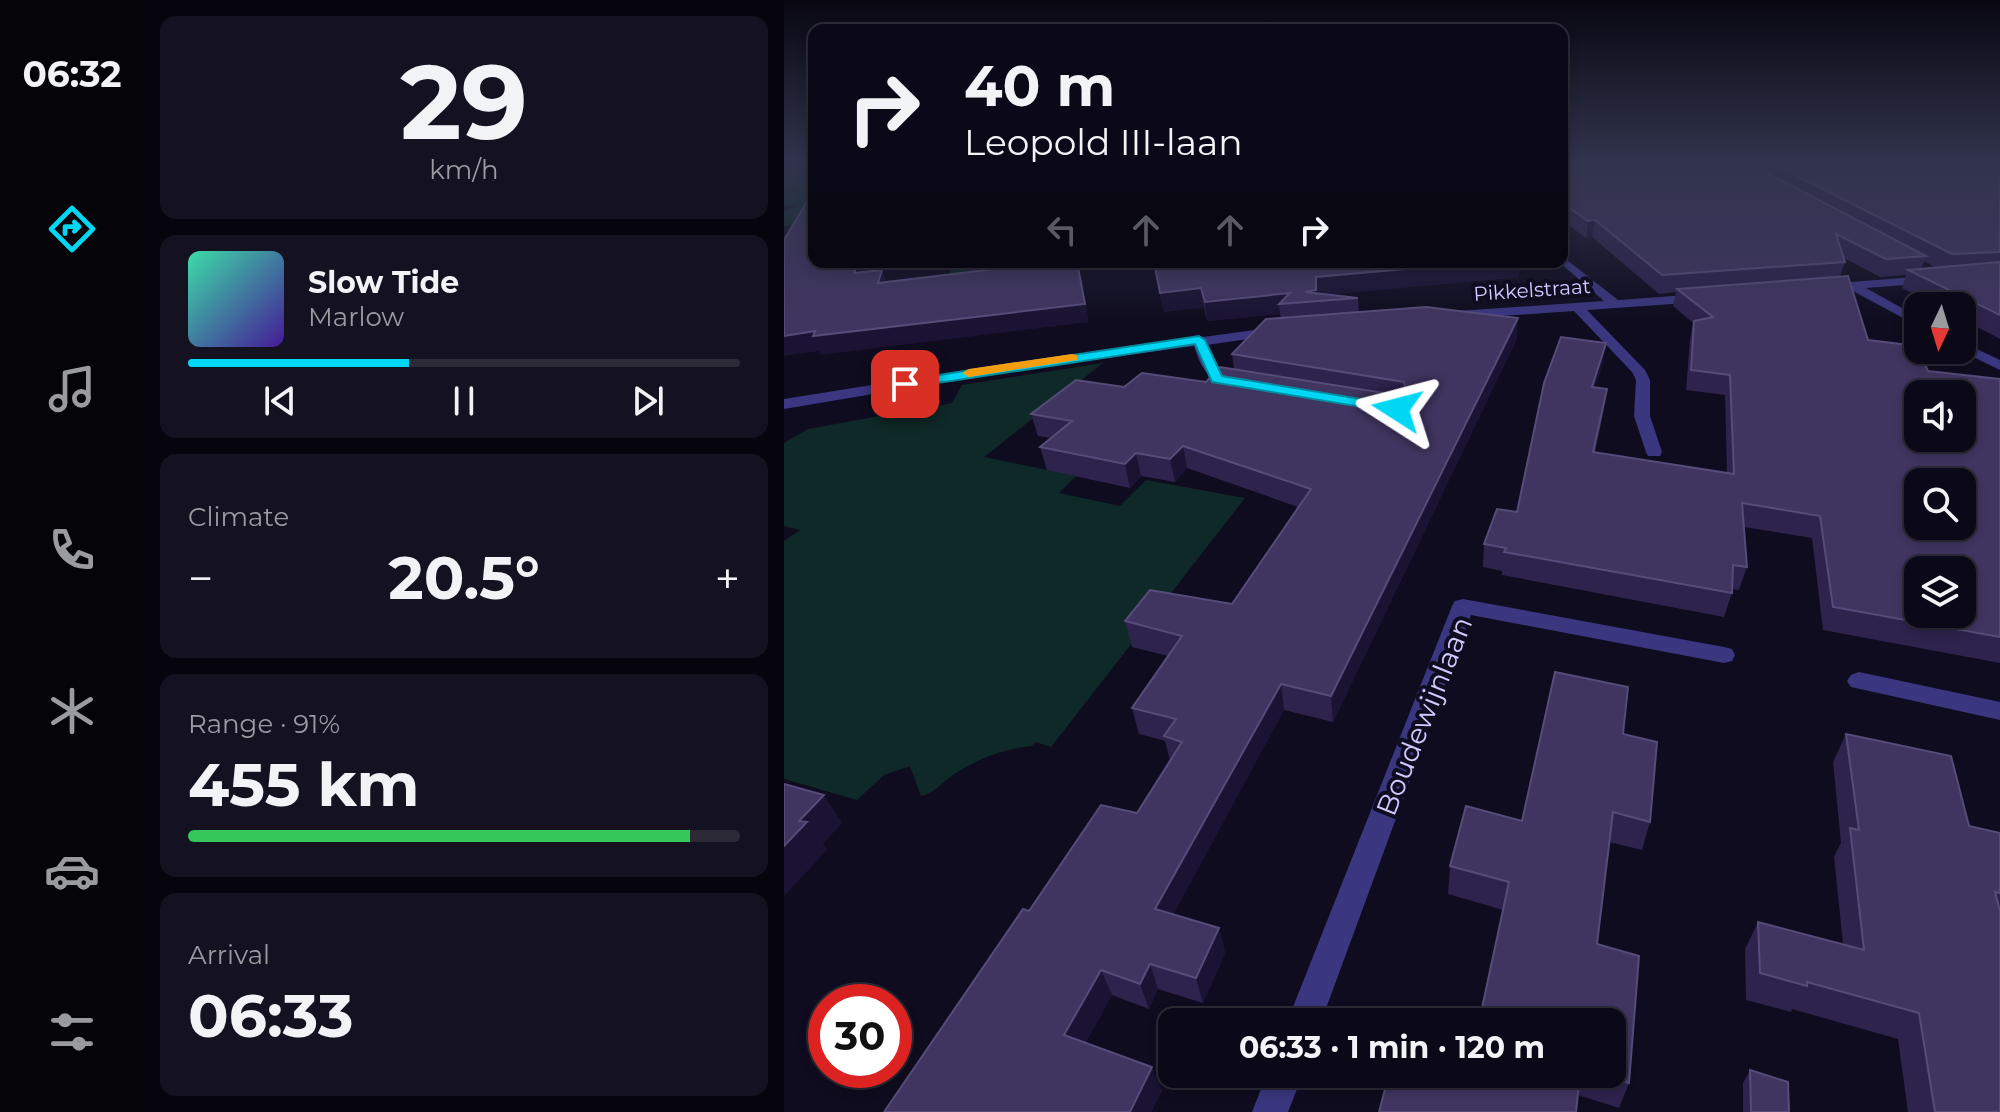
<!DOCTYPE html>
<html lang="en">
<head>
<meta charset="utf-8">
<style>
  body { margin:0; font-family:Montserrat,sans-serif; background:#141220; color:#f1f3f6; height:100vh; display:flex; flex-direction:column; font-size:30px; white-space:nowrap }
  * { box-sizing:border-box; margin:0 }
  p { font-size:26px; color:#9a9aa1 }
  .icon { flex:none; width:44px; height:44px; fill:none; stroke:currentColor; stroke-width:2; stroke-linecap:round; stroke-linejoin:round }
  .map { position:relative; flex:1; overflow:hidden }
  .details { display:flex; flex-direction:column; gap:16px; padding:16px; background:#06050d; width:640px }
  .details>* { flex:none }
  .guide { position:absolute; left:24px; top:24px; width:760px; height:244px; border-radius:16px; box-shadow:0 4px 12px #0003,0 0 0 2px #2b2a36; background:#0b0917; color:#f1f3f6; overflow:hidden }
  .needle { width:52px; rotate:184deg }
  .tools { position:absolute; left:1120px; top:292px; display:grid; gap:16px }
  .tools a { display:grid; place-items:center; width:72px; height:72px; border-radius:16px; background:#0b0917; box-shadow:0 4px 12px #0003,0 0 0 2px #2b2a36; font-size:40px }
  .speed { position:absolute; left:24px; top:984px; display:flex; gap:16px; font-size:40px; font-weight:700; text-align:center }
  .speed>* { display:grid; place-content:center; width:104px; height:104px; border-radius:50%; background:#0b0917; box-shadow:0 4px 12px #0003,0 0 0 2px #2b2a36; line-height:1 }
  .speed .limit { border:12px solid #d22; background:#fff; color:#111 }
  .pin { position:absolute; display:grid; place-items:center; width:68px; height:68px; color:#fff; margin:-34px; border-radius:16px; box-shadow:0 4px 12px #0006 }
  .me { position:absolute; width:88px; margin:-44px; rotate:279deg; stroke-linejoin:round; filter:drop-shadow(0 0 6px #0008) }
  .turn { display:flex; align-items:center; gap:28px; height:168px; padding:0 24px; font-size:36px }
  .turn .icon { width:104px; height:104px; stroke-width:2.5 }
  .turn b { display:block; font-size:56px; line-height:68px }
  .lanes { display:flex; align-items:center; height:76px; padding:0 24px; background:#0003; justify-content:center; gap:40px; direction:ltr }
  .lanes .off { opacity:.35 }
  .big { font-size:60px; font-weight:700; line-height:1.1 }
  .details .widget { flex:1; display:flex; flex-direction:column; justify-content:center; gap:12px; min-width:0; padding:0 28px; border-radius:16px; background:#141220 }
  .details .dial { align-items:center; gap:0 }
  .dial b { font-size:104px; line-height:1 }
  .song { display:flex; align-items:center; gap:24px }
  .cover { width:96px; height:96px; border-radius:12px; background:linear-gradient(135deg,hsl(160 70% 55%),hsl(260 70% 35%)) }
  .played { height:8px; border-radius:4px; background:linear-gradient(90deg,#00d7f4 40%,#2b2a36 40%) }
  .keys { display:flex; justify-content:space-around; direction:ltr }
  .heat { display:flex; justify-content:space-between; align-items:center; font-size:44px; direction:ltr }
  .charge { height:12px; border-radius:6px; background:linear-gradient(90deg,#34c759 91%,#2b2a36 0) }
  .trip { position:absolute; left:374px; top:1008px; width:468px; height:80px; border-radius:16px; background:#0b0917; box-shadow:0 4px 12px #0003,0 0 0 2px #2b2a36; font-weight:700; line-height:80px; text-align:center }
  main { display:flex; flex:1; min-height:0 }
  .tabs { display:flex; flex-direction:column; width:144px; justify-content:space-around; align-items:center; background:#040409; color:#9a9aa1 }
  .tabs .icon { width:56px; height:56px }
  .tabs .selected { color:#00d7f4 }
  .tabs b { font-size:36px; color:#f1f3f6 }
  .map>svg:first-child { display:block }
  .green { fill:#0f2928 }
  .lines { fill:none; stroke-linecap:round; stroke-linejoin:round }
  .minor { fill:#3a367f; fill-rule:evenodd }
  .wall { fill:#2d234d; fill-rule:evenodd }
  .shaded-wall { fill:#1a1333 }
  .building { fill:#3f3560; stroke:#564c79; stroke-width:2; fill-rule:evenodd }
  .route { fill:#00d7f4; stroke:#008c9f; stroke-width:2 }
  .slow { fill:#f59e0b }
  .labels { text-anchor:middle; stroke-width:8; stroke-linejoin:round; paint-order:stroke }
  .far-street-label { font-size:20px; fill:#d1c9ff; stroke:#0f0c1f }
  .near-street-label { font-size:28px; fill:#d1c9ff; stroke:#0f0c1f }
</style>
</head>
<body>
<main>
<nav class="tabs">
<b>06:32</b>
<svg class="icon selected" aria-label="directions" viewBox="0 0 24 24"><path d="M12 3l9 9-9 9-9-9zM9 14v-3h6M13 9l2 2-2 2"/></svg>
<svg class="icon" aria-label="music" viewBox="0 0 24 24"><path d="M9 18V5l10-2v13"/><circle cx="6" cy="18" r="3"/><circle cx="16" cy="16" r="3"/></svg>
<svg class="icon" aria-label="phone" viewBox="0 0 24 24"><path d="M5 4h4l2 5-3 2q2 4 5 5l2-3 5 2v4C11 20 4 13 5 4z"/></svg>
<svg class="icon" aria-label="climate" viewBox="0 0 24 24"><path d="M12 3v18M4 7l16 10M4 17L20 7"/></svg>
<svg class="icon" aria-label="car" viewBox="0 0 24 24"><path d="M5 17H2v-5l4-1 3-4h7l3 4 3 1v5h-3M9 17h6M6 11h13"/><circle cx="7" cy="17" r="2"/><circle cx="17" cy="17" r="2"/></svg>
<svg class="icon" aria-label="filters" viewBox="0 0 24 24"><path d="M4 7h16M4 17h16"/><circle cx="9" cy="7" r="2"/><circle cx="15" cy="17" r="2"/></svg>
</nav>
<section class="details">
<div class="widget dial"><b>29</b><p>km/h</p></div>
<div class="widget">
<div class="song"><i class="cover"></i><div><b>Slow Tide</b><p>Marlow</p></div></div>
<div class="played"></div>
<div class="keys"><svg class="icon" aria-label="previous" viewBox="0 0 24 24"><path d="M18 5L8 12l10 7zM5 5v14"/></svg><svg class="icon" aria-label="pause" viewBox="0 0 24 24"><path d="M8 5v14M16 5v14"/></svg><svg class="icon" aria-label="next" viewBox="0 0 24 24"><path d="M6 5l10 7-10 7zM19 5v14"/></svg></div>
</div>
<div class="widget"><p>Climate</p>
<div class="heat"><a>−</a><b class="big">20.5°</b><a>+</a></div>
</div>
<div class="widget"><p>Range · 91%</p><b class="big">455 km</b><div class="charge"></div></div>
<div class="widget"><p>Arrival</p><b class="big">06:33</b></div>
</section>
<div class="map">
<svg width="1216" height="1112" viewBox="0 0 1216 1112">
  <rect width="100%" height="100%" fill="#0f0c1f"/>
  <g class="green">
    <path d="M30,172V223L0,226V211L13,205L0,206V174Z"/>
    <path d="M168,262H274L163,288Z"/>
    <path d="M319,363L200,457L292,476L275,493L336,506L362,480L461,498L267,747L251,742L248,746C218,749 195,758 169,775C158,782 150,794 137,796L126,766L100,775L73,800L0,779V541L16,530L0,526V443L24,429L168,403L178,385Z"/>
  </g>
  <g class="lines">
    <g class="minor">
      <path d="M778,256L834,300L917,294L923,298L917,302L803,310L861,370L866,380V416L878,452L876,456H864L862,452L850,416L852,380L848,372L790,311L674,319L668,315L674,311L820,301L775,262H778Z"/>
      <path d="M1144,276L1148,277V283L1082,288L1134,317V326L1067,290L1041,292L1035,288L1041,284Z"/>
      <path d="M494,327L501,331L499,334L423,345L436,371L457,384L450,388C426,383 417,369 410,346L232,370L0,409V399L232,362Z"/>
      <path d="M1178,342L1216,360V370L1175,350H1178Z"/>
      <path d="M679,599L940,647L948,649L951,655L948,661L940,663L687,615L537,1022H503L668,606L671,601Z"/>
      <path d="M1075,672L1216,702V720L1067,687L1063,681L1067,675Z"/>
      <path d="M483,1074H519L504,1112H468Z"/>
    </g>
  </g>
  <g class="wall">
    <path d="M778,163H1216V339L1178,319V306H1152L1118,288L1122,275L1096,277L1060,258L1061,262L1056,276L1084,340L1144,371L1216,379V663L1039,630L1028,538L960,527L963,567L955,590L948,589V593L940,617L718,575V571L699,567L700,544L733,512L822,343L819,362L811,387L820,409L811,453L943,473L941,395L902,390L906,339L909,323L889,306L892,292L875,294L808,237L802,238L779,221ZM1140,261L1152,268L1137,269Z"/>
    <path d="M369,262L735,277L545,294L574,298L575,312L733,338L549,722L500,710L389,914L435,928L441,953L419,1003L374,989L365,1009L328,995L301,1043L378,1090L367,1112H100L245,911L353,813L386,760L381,741L355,734L348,708L384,656L348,647L341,621L448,604L514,507L403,468L391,482L357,476L346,488L263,470L256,447L267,438L254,436L247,414L340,387L422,382L450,369L448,354L497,318L496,314L423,321L420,307L380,312Z"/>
    <path d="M839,734L866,822L858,850L825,842L813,944L845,1083L835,1108L794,1095L683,1079L684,1074H828L719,910L664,894L666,866L738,821Z"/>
    <path d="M1062,734L1185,826L1216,833V1112H1124L1114,1039L1008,1009L1007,1012L962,1000L961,949L974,922L1059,944L1050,856L1057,843L1049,762Z"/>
    <path d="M966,1070L1005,1112H959V1083Z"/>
  </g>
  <g class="shaded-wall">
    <path d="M778,205H781L779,221H778Z"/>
    <path d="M811,220L808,237L802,238L804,221Z"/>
    <path d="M74,262H88L76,290L70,273Z"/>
    <path d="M294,262L305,322L37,355L35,351L0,356V336Z"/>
    <path d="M700,262H736L735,277L533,296L521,292L532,277Z"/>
    <path d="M98,270L105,287L94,283Z"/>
    <path d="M417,288L420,307L380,312L376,293Z"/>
    <path d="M506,293L495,304L496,314L423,321L421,302Z"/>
    <path d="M734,318L733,338L549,722L547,696Z"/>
    <path d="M822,343L819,362L805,407L808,387Z"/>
    <path d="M399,446L403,468L391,482L386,459Z"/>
    <path d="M352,453L357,476L346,488L341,464Z"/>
    <path d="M497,684L500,710L379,934L371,909Z"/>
    <path d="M40,795L58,823L39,844L43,850L0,896V846L15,821Z"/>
    <path d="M435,928L441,953L419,1003L412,978Z"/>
    <path d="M366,964L374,989L365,1009L356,984Z"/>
    <path d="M317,970L328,995L292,1058L280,1035Z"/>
    <path d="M368,1067L378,1090L367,1112H346Z"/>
  </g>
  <g class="building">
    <path d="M778,163H964L1142,256L1102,259L1052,234L1061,262L878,275L811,220L804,221L781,205H778Z"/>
    <path d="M987,163H1216V252L1168,254Z"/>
    <path d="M30,190V262H74L70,273L98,270L94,283L270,262H293L301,304L29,336L31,331L0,336V240Z"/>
    <path d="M370,262H700L532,277V290L521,292L574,298L495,304L506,293L421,302L417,288L376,293Z"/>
    <path d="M1216,262V315L1124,270Z"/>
    <path d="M1064,276L1084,340L1133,346L1144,371L1216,379V637L1049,607L1036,516L958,503L963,567L949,565L948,593L720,552L722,548L700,544L713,509L733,512L760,383L777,337L822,343L808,387L823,389L809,452L950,474L946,375L907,370L910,321L929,317L893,289ZM1134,394H1178V438H1134ZM1134,482H1178V526H1134ZM1134,570H1178V614H1134Z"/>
    <path d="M642,307L734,318L547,696L497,684L371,909L435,928L412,978L366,964L356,984L317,970L280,1035L368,1067L346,1112H100L239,909L245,911L317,805L353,813L398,742L380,736L392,719L348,708L398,636L341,621L366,590L448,604L527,489L399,446L386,459L352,453L341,464L256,447L288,421L247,414L292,380L340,387L358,373L422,382L436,367L613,395L622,390L620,382L448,354L482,319Z"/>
    <path d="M771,672L844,687L839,734L873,742L866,822L829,812L813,944L855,956L845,1083L815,1074H828V1022H695L725,882L666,866L682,806L738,821Z"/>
    <path d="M1062,734L1167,756L1185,826L1216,833V893L1211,892L1216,911V1112H1151L1135,1013L1023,982V986L976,973L974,922L1080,950L1066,828L1075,830Z"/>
    <path d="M0,784L40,795L15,821L23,822L0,846Z"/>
    <path d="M966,1070L1004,1082L1005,1112H967Z"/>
    <path d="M605,1074H667L683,1079L684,1074H796L792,1112H595Z"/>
  </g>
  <linearGradient id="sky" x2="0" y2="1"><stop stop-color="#080711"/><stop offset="0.51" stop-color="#31344d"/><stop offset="1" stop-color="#31344d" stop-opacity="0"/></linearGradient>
  <rect width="1216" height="319" fill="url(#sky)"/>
  <path class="route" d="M415,336L421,340L438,376L613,405L620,409L613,413L428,382L411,344L121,388L114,384L121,380Z"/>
  <path class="slow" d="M288,354L293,355V360L185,377L178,373L185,369Z"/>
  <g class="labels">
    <g class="far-street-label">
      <text transform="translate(748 290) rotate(-4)" y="7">Pikkelstraat</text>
    </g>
    <g class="near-street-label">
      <text transform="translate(640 716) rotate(-68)" y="10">Boudewijnlaan</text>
    </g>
  </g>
</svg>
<div class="tools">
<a><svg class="needle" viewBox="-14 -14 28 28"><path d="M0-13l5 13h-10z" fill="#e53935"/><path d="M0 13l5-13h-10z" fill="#9a9aa1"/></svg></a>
<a><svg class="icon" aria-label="sound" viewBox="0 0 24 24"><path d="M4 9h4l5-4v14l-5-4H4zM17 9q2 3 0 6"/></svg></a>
<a><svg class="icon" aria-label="search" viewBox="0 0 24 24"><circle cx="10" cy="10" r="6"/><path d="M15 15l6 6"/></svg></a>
<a><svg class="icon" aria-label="layers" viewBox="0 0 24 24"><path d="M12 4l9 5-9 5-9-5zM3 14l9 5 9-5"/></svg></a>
</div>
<div class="speed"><div class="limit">30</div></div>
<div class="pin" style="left:121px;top:384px;background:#d93025"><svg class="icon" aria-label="arrive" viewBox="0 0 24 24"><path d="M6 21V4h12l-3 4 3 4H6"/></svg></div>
<svg class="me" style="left:613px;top:409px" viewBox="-20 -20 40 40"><path d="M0-17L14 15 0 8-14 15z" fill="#00d7f4" stroke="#fff" stroke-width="4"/></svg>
<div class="trip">06:33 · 1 min · 120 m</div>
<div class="guide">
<div class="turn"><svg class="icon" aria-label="right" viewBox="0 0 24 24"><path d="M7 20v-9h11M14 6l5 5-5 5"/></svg><div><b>40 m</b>Leopold III-laan</div></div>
<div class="lanes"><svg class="icon off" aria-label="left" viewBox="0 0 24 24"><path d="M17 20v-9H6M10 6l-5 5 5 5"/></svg><svg class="icon off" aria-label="ahead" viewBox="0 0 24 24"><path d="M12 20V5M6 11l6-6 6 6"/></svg><svg class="icon off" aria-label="ahead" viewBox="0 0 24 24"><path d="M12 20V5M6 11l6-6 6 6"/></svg><svg class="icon" aria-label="right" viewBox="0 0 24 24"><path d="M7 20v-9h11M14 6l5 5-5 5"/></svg></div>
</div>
</div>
</main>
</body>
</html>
